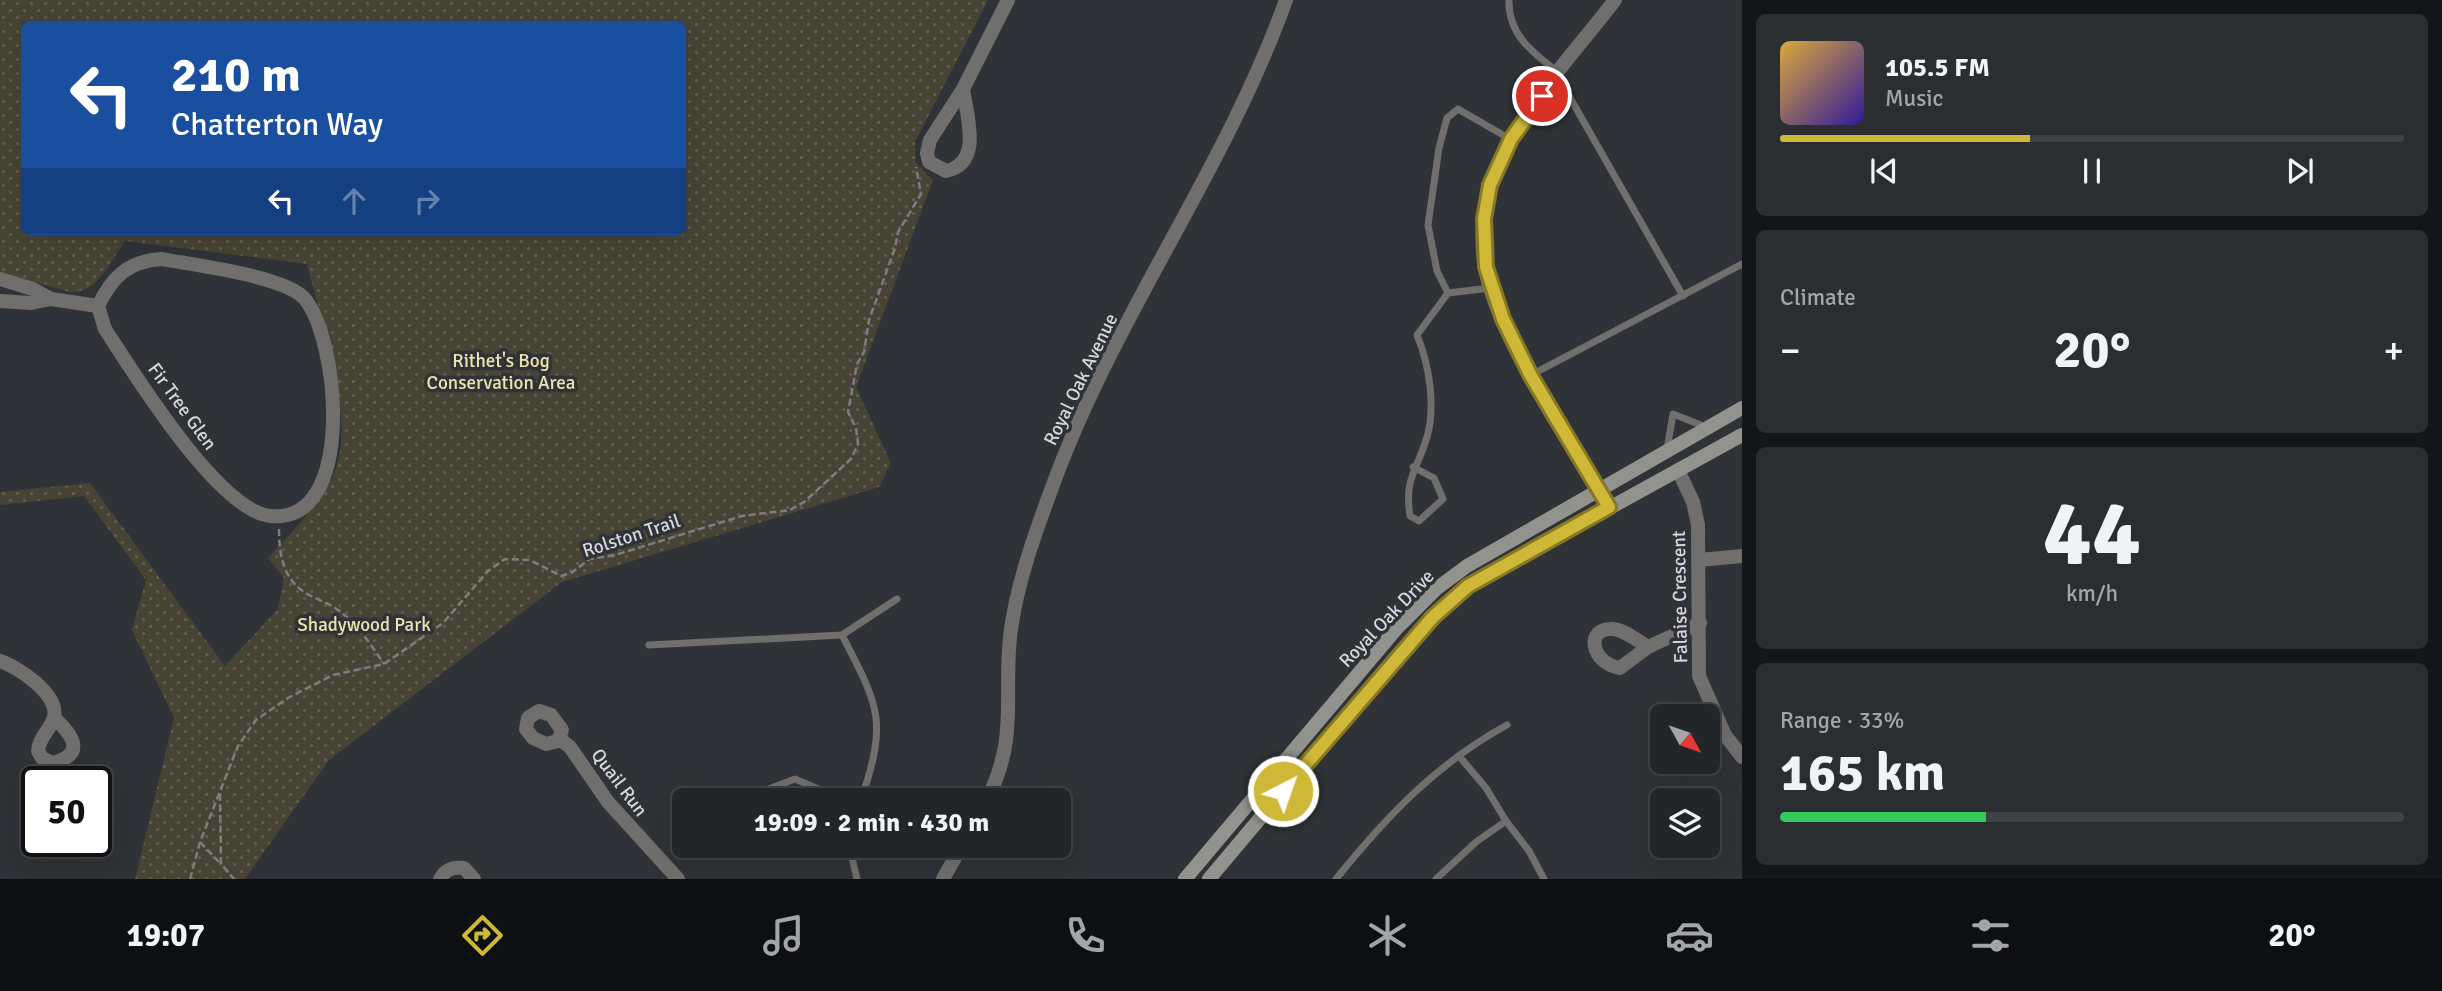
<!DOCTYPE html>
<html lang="en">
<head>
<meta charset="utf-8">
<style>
  body { margin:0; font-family:Signika,sans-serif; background:#2b2e30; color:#f1f3f6; height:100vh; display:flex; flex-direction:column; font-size:26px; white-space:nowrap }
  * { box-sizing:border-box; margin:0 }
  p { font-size:23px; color:#a3a5a8 }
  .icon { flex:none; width:38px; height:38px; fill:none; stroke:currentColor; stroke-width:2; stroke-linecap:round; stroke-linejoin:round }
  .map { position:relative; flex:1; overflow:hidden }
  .side { display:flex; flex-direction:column; gap:14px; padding:14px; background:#131516; width:700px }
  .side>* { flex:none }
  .hud { position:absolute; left:21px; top:21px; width:665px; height:214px; border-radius:10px; box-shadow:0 7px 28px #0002,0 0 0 2px #404345; background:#1a4fa0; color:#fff; overflow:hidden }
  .needle { width:46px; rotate:130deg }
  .fabs { position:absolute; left:1650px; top:704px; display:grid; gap:14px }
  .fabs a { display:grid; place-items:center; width:70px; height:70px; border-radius:10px; background:#232628; box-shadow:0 7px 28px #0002,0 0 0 2px #404345; font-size:35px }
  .speed { position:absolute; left:21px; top:766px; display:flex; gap:14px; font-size:35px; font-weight:700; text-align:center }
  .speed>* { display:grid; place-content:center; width:91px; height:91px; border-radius:50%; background:#232628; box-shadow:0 7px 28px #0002,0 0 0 2px #404345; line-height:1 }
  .speed .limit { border:4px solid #111; border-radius:10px; background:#fff; color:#111 }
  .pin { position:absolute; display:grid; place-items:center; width:60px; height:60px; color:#fff; margin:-30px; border:4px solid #fff; border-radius:50%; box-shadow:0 2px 7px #0007 }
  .me { position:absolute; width:77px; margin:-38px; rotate:41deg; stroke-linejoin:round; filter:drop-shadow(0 0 5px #0008) }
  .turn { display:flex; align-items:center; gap:24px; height:147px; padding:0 35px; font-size:32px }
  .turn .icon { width:91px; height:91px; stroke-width:2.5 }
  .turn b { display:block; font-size:49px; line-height:60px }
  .lanes { display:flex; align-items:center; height:66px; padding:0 35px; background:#0003; justify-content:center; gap:35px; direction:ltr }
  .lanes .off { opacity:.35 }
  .big { font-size:52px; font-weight:700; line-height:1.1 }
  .side .widget { flex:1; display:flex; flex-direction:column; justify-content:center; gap:10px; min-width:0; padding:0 24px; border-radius:10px; background:#2b2e30 }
  .side .dial { align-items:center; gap:0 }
  .dial b { font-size:91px; line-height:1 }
  .song { display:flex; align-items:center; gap:21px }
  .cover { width:84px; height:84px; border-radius:10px; background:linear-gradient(135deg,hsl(40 70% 55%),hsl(250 70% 35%)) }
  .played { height:7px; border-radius:4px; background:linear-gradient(90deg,#cfb837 40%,#404345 40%) }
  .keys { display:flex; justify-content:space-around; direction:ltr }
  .heat { display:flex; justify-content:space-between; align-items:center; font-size:38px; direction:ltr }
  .charge { height:10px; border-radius:5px; background:linear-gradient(90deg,#34c759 33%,#404345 0) }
  .trip { position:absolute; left:672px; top:788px; width:399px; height:70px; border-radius:10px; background:#232628; box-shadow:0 7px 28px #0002,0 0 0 2px #404345; font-weight:700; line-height:70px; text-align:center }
  .dock { display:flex; height:112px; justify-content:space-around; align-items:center; background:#0e0f10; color:#a3a5a8 }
  .dock .icon { width:49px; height:49px }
  .dock .current { color:#cfb837 }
  .dock b { font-size:32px; color:#f1f3f6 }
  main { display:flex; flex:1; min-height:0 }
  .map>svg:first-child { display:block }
  .park { fill:url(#park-dots); fill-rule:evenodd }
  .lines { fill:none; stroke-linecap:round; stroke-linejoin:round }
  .path { stroke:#7c7e82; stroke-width:2.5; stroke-dasharray:7 3.5; stroke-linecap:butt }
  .service { stroke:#706f6d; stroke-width:7 }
  .minor { stroke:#706f6d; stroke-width:14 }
  .tertiary { stroke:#706f6d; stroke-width:14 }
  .secondary { stroke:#92928e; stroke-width:14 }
  .route-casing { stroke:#877824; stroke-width:18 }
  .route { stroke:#cfb837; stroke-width:12 }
  .labels { text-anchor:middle; stroke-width:7; stroke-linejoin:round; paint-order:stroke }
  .park-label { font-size:19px; fill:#ede3ad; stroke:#2f3236 }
  .street-label { font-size:19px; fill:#d6d8db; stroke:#2f3236 }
</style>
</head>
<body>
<main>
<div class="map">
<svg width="1742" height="879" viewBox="0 0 1742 879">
  <defs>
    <pattern id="park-dots" width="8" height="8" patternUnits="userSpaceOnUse" patternTransform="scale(1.75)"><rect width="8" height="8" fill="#474435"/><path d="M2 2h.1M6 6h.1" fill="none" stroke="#615e52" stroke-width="1.8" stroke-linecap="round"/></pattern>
  </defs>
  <rect width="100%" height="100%" fill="#2f3236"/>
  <path class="park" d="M0,0H988L915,142L916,163L933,180L856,387L891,463L879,487L562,582L329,760L245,879H135L174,718L132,630L146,580L84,496L0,505V492L90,483L225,666L278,609L284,578L268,558C290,533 317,508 332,478C359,422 321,323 307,264L125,241C111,260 98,294 70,292L0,272ZM24,24H682V231H24Z"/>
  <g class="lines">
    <g class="path">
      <path d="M279,529C279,555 283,581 309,595C318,600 329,603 338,610C358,624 371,645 384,664"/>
      <path d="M220,794L221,864L234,879"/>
      <path d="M200,842L219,862"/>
      <path d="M190,879L200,842L228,771L238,746L256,720L288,698L333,675L384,664L443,623L488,571L505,559L530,560L561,576L571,573L590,559L615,555L742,516L790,510L804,502L851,459L858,444L856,428L848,412L857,364L864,352L869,320L895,248L898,232L921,194L916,167"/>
    </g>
    <g class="service">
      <path d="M1509,0C1508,35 1533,53 1559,73"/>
      <path d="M1552,82L1569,96L1683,296"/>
      <path d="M1448,293L1437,271L1428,225L1439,148L1447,118L1458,109L1510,139"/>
      <path d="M1531,375L1742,264"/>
      <path d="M1667,449L1673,414L1706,427"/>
      <path d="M1413,467L1434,478L1443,499L1419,521L1410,516C1404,478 1417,471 1427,437C1436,406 1429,364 1417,335L1448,293L1490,288"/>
      <path d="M842,635C879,707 888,720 861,800"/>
      <path d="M649,645L842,635L897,599"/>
      <path d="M1459,756L1486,788L1506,821"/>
      <path d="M758,793L795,779L844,800"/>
      <path d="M849,845L857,879"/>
      <path d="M1336,879C1386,817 1437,763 1507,725"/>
      <path d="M1436,879L1476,842L1506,821L1529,851L1544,879"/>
    </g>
    <g class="minor">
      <path d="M963,89C967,117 983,163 946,171L929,162L927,153L930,140L963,89L1008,0"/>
      <path d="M162,259C193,265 284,276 304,298C339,338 357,524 271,516C219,512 133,372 105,329L98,306C112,277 128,261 162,259Z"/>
      <path d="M0,279L33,289L51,299"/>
      <path d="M0,301L31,303L51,299L98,306"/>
      <path d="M1678,470L1693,502L1698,525L1699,676L1725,735L1742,757"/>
      <path d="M1699,560L1742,556"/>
      <path d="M1648,647C1638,641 1625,630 1613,629C1585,627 1590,663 1620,668L1648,647L1700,623"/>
      <path d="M0,661C18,667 59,694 54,717C51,730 39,736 38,751L42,758L53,763C87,754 72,734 54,718"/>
      <path d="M539,711L551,715L562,730L558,741L546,744L533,738L526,729L528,718Z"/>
      <path d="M560,739L570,747L608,802L678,879"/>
      <path d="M987,800C1020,734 1002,694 1011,629C1018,579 1037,528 1054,482C1116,314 1226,168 1286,0"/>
      <path d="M440,879C446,869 452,867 464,868L474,879"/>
      <path d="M943,879L962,845"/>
    </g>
    <path class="tertiary" d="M1609,507C1569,442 1513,360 1490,288C1477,248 1481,197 1500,159C1528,101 1576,51 1615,0"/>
    <g class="secondary">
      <path d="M1185,879L1397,628L1436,589L1467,566L1742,408"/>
      <path d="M1209,879L1400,652L1433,617L1468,586L1742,435"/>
    </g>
  </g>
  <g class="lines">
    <defs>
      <path id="route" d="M1283,791L1433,617L1468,586L1609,507L1531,376L1503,319L1486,267L1484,219L1490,185L1511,139L1542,96"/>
    </defs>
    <use href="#route" class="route-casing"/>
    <use href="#route" class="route"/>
  </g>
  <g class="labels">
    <g class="park-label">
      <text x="501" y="367">Rithet's Bog<tspan x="501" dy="22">Conservation Area</tspan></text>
      <text x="364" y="631">Shadywood Park</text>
    </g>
    <g class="street-label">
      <text transform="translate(1080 379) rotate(-64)" y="7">Royal Oak Avenue</text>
      <text transform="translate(183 406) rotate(54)" y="7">Fir Tree Glen</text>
      <text transform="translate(631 535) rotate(-18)" y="7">Rolston Trail</text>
      <text transform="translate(1679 597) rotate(-91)" y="7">Falaise Crescent</text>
      <text transform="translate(1386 618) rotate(-46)" y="7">Royal Oak Drive</text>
      <text transform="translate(620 782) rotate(53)" y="7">Quail Run</text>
    </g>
  </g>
</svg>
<div class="fabs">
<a><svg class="needle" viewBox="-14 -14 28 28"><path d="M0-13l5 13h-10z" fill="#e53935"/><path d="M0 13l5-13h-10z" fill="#a3a5a8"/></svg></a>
<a><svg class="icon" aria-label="layers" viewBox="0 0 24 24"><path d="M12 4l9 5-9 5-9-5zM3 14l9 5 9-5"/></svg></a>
</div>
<div class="speed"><div class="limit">50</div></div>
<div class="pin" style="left:1542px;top:96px;background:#d93025"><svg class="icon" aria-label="arrive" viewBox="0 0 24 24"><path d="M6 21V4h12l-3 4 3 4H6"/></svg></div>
<svg class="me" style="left:1283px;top:791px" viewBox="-20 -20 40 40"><circle r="17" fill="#cfb837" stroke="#fff" stroke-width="3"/><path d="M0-11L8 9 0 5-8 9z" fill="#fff"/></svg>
<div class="trip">19:09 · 2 min · 430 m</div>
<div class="hud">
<div class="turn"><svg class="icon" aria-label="left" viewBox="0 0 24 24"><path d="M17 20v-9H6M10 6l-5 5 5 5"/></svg><div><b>210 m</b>Chatterton Way</div></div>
<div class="lanes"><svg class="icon" aria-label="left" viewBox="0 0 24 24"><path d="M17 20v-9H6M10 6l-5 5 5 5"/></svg><svg class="icon off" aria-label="ahead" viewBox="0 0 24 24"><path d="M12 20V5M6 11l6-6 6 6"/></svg><svg class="icon off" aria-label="right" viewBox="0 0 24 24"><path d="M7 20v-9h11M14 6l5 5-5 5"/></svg></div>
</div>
</div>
<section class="side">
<div class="widget">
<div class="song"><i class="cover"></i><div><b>105.5 FM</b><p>Music</p></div></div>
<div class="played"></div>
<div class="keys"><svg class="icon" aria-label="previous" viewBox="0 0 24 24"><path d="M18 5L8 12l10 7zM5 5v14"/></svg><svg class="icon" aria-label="pause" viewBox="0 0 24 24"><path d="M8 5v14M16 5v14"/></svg><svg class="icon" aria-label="next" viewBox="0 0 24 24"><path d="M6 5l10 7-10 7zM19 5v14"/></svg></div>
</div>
<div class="widget"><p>Climate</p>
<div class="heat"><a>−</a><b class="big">20°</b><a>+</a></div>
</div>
<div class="widget dial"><b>44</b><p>km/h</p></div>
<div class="widget"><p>Range · 33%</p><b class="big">165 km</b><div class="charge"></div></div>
</section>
</main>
<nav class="dock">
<b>19:07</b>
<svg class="icon current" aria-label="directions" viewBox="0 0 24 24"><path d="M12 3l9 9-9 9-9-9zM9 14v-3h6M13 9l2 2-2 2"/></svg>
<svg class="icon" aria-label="music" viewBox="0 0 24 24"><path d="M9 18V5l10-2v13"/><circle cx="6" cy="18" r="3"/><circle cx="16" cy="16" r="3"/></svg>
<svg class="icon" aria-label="phone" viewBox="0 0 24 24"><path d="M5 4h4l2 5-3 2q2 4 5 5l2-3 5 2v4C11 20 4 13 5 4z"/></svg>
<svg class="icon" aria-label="climate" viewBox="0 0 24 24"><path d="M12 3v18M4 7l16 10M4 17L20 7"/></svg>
<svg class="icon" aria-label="car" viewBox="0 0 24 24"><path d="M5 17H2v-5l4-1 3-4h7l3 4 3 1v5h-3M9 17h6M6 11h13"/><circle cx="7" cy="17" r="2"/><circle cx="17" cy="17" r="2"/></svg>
<svg class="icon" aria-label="filters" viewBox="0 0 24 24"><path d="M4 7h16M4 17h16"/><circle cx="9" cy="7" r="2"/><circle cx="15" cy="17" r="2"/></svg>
<b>20°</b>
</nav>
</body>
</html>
